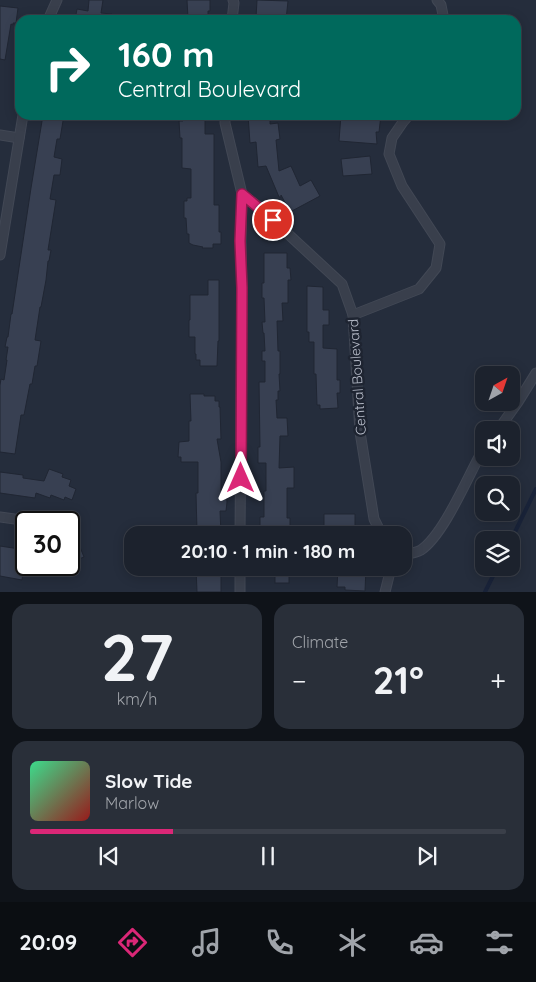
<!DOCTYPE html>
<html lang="en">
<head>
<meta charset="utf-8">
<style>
  body { margin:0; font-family:Quicksand,sans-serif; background:#292f39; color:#f1f3f6; height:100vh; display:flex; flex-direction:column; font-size:19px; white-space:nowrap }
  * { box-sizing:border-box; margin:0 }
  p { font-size:16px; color:#a0a4aa }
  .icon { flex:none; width:28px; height:28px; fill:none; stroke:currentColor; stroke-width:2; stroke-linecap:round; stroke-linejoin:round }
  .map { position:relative; height:592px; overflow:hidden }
  .drawer { display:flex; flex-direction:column; gap:12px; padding:12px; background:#0f1319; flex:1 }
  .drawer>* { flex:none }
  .top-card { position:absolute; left:15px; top:15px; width:506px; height:105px; border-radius:15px; box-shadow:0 2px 12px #0003,0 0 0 1px #3a3f49; background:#00695c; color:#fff; overflow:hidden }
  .needle { width:32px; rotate:40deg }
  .tools { position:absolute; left:475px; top:366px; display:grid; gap:10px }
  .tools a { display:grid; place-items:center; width:45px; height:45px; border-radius:10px; background:#1c222d; box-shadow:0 2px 12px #0003,0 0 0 1px #3a3f49; font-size:25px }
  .speed { position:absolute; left:15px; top:511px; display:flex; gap:10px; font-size:25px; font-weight:700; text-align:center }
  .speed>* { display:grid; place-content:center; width:65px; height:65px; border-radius:50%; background:#1c222d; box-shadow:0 2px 12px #0003,0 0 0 1px #3a3f49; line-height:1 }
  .speed .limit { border:2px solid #111; border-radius:8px; background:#fff; color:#111 }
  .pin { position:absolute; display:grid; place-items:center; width:42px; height:42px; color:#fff; margin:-21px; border:2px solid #fff; border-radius:50%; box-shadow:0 1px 5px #0007 }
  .me { position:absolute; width:55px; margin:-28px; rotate:0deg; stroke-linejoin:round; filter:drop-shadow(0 0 4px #0008) }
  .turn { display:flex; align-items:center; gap:18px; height:105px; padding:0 20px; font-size:22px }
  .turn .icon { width:65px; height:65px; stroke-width:2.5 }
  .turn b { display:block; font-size:35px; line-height:42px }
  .big { font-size:38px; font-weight:700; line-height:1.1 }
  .drawer .tile { flex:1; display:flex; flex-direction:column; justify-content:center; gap:8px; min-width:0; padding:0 18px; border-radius:15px; background:#292f39 }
  .drawer .dial { align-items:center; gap:0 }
  .dial b { font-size:65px; line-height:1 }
  .song { display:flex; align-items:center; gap:15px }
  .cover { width:60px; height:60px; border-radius:8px; background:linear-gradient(135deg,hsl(150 70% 55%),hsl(0 70% 35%)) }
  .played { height:5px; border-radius:2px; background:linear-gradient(90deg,#db2777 30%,#3a3f49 30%) }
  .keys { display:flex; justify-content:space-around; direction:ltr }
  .heat { display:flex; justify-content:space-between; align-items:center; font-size:28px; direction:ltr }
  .drawer .tiles { flex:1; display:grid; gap:12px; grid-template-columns:1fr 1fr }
  .tile:last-child { grid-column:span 2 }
  .trip { position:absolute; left:124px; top:526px; width:288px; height:50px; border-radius:15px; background:#1c222d; box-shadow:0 2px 12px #0003,0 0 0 1px #3a3f49; font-weight:700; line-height:50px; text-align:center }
  .tabs { display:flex; height:80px; justify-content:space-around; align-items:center; background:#0b0e12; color:#a0a4aa }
  .tabs .icon { width:35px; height:35px }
  .tabs .on { color:#db2777 }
  .tabs b { font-size:22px; color:#f1f3f6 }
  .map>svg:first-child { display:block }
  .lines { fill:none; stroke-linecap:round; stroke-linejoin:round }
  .stream { stroke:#192339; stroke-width:4 }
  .building { fill:#384052; stroke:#202633 }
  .street-casing { stroke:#424855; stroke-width:11 }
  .street { stroke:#393f4c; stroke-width:9 }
  .route-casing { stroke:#8e194d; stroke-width:12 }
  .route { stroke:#db2777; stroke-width:9 }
  .labels { text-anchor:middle; stroke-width:5; stroke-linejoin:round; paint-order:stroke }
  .street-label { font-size:14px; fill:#b5bac7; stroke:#1e2431 }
</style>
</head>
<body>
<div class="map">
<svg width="536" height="592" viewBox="0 0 536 592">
  <rect width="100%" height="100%" fill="#252d3c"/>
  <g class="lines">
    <g class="stream">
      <path d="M511,540L536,489"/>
      <path d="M485,592L497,568"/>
    </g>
  </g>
  <g class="building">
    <path d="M89,0H103L101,13L112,14L111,20H75L77,9L88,11Z"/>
    <path d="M187,0H210V11H208V19L188,18Z"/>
    <path d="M257,0L288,1L286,20L256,18Z"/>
    <path d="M0,6L18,8L16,23H13V25L11,24L5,60L0,59Z"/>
    <path d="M43,115H64L60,139H57L54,157L62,159L60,175H54L50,199L56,200L48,250H51L49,261H48L46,280L41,307H40L35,340L41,341L37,366H35L32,384H30L24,415H21L15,454L0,452V385L1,379L4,380L7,360H6L8,347H5L7,337H8L11,314H12L31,188Z"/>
    <path d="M192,115H205V134H214V205H219V232H221V244H213V248H202L203,247L193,245L189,243V234H187L186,218H184V201H187V198H191V169L182,168V138H180L179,121H183L182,118H192Z"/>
    <path d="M248,115H270V124L278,123L280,139L276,140L279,171L291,166L300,186L311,180L320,196L290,212L281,195V197H279L266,166L258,167L256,142L250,143Z"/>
    <path d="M341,115H381L379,132H376L377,144L339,141Z"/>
    <path d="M370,156L372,174L343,176L341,159Z"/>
    <path d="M264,253H287V268H290L291,280H288V303H282L283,321H277L278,351H280V374H279L280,391H278V400H276L277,418H287L288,436H280L279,468L294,467V488H287V518H290V535H263V530H260V517H264V491H266V463H258V447H260L259,382H265V361H262V351H265L264,333H263L262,322H265L264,298H262V283H264Z"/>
    <path d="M208,280H219V341H218L217,366H200V360H196V354H195V337H189V320H190V295H208Z"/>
    <path d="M307,286L323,287V310H329V325H323V348L337,349V380H340V393H337L338,408L320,409V405H317L316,374H314V342H309V332H307Z"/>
    <path d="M190,394H204V396H215V401H219V407H220L221,439H217L221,462V491H226L227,502L226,511H220L221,534L206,535V531H197L196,493H198V462H181V457H178L179,442L189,441V421H191Z"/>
    <path d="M49,469L63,474L62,477L71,480L69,486L76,489L72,500L65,497L64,500L51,495L50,498L36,493L35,498L0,493V472L23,475V478L44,481Z"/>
    <path d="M324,514H355V529H345V535H324Z"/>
    <path d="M78,542L84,557L69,563V546Z"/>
    <path d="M0,546L26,550L22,580L0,576Z"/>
    <path d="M32,565H63V566L37,576Z"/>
    <path d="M196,568H217V575H221V592H197Z"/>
    <rect x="275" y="568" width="14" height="15"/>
    <path d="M338,568H366L365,591L345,590V587H337Z"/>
  </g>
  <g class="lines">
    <defs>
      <g id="street">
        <path d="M437,0L441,5L444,20"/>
        <path d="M48,20L57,0"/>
        <path d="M232,20L234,3L233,0"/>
        <path d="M225,115V123L242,194L260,208L342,284L353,315L360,432L374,519L382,535"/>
        <path d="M0,135L19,138"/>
        <path d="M0,255L23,115"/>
        <path d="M353,315L419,289L436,268L440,244L402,186L389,154L392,138L403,122L409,115"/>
        <path d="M498,430L518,402L536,373"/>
        <path d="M0,517L36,522"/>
        <path d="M240,535L242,288L241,241L242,194"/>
        <path d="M402,555C408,554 416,553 421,550C443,535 466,481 479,457L484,450"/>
        <path d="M240,592V568"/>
        <path d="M385,592L391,568"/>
      </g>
    </defs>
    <use href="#street" class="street-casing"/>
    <use href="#street" class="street"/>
  </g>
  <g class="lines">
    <defs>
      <path id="route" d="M241,478L242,288L240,241L242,194L273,220"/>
    </defs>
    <use href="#route" class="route-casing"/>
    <use href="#route" class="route"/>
  </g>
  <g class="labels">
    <g class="street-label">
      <text transform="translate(357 377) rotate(-94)" y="5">Central Boulevard</text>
    </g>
  </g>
</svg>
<div class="tools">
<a><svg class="needle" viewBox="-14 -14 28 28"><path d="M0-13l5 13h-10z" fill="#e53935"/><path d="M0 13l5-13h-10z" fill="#a0a4aa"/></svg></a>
<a><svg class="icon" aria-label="sound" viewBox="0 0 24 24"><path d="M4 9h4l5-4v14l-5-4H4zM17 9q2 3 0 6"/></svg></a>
<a><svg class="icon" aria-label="search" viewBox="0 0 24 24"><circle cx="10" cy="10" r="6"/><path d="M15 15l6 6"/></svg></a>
<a><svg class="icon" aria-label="layers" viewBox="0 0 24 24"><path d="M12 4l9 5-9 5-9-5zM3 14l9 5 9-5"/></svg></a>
</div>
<div class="speed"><div class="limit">30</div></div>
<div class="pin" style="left:273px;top:220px;background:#d93025"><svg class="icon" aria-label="arrive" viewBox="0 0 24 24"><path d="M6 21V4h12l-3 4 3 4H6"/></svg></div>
<svg class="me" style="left:241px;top:478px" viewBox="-20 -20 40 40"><path d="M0-17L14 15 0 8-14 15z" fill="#db2777" stroke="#fff" stroke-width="4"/></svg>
<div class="trip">20:10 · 1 min · 180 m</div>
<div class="top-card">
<div class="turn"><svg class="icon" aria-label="right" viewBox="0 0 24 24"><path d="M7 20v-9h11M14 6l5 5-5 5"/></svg><div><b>160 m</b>Central Boulevard</div></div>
</div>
</div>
<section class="drawer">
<div class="tiles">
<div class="tile dial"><b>27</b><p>km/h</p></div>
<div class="tile"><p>Climate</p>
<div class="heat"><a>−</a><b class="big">21°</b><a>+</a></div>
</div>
<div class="tile">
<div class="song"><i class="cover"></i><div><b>Slow Tide</b><p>Marlow</p></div></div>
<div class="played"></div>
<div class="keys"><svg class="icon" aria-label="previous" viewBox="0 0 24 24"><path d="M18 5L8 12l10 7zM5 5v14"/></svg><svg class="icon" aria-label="pause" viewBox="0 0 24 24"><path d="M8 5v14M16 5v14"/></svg><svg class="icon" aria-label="next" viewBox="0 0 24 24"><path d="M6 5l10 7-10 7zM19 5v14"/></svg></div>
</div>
</div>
</section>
<nav class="tabs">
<b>20:09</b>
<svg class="icon on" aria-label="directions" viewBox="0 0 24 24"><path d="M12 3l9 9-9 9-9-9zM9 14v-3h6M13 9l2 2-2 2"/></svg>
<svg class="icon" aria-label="music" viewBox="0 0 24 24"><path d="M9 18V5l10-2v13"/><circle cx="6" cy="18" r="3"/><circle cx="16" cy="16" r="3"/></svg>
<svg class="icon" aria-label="phone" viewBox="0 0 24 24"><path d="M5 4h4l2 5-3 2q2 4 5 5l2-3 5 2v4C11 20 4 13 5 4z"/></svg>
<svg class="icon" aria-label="climate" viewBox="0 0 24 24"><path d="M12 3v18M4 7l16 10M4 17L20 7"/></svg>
<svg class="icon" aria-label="car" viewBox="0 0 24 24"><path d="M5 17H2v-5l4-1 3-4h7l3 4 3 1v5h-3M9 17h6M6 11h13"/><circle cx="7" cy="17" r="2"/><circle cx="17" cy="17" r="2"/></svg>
<svg class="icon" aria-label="filters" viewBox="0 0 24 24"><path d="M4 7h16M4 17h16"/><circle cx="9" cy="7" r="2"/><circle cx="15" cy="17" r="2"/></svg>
</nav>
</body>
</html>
